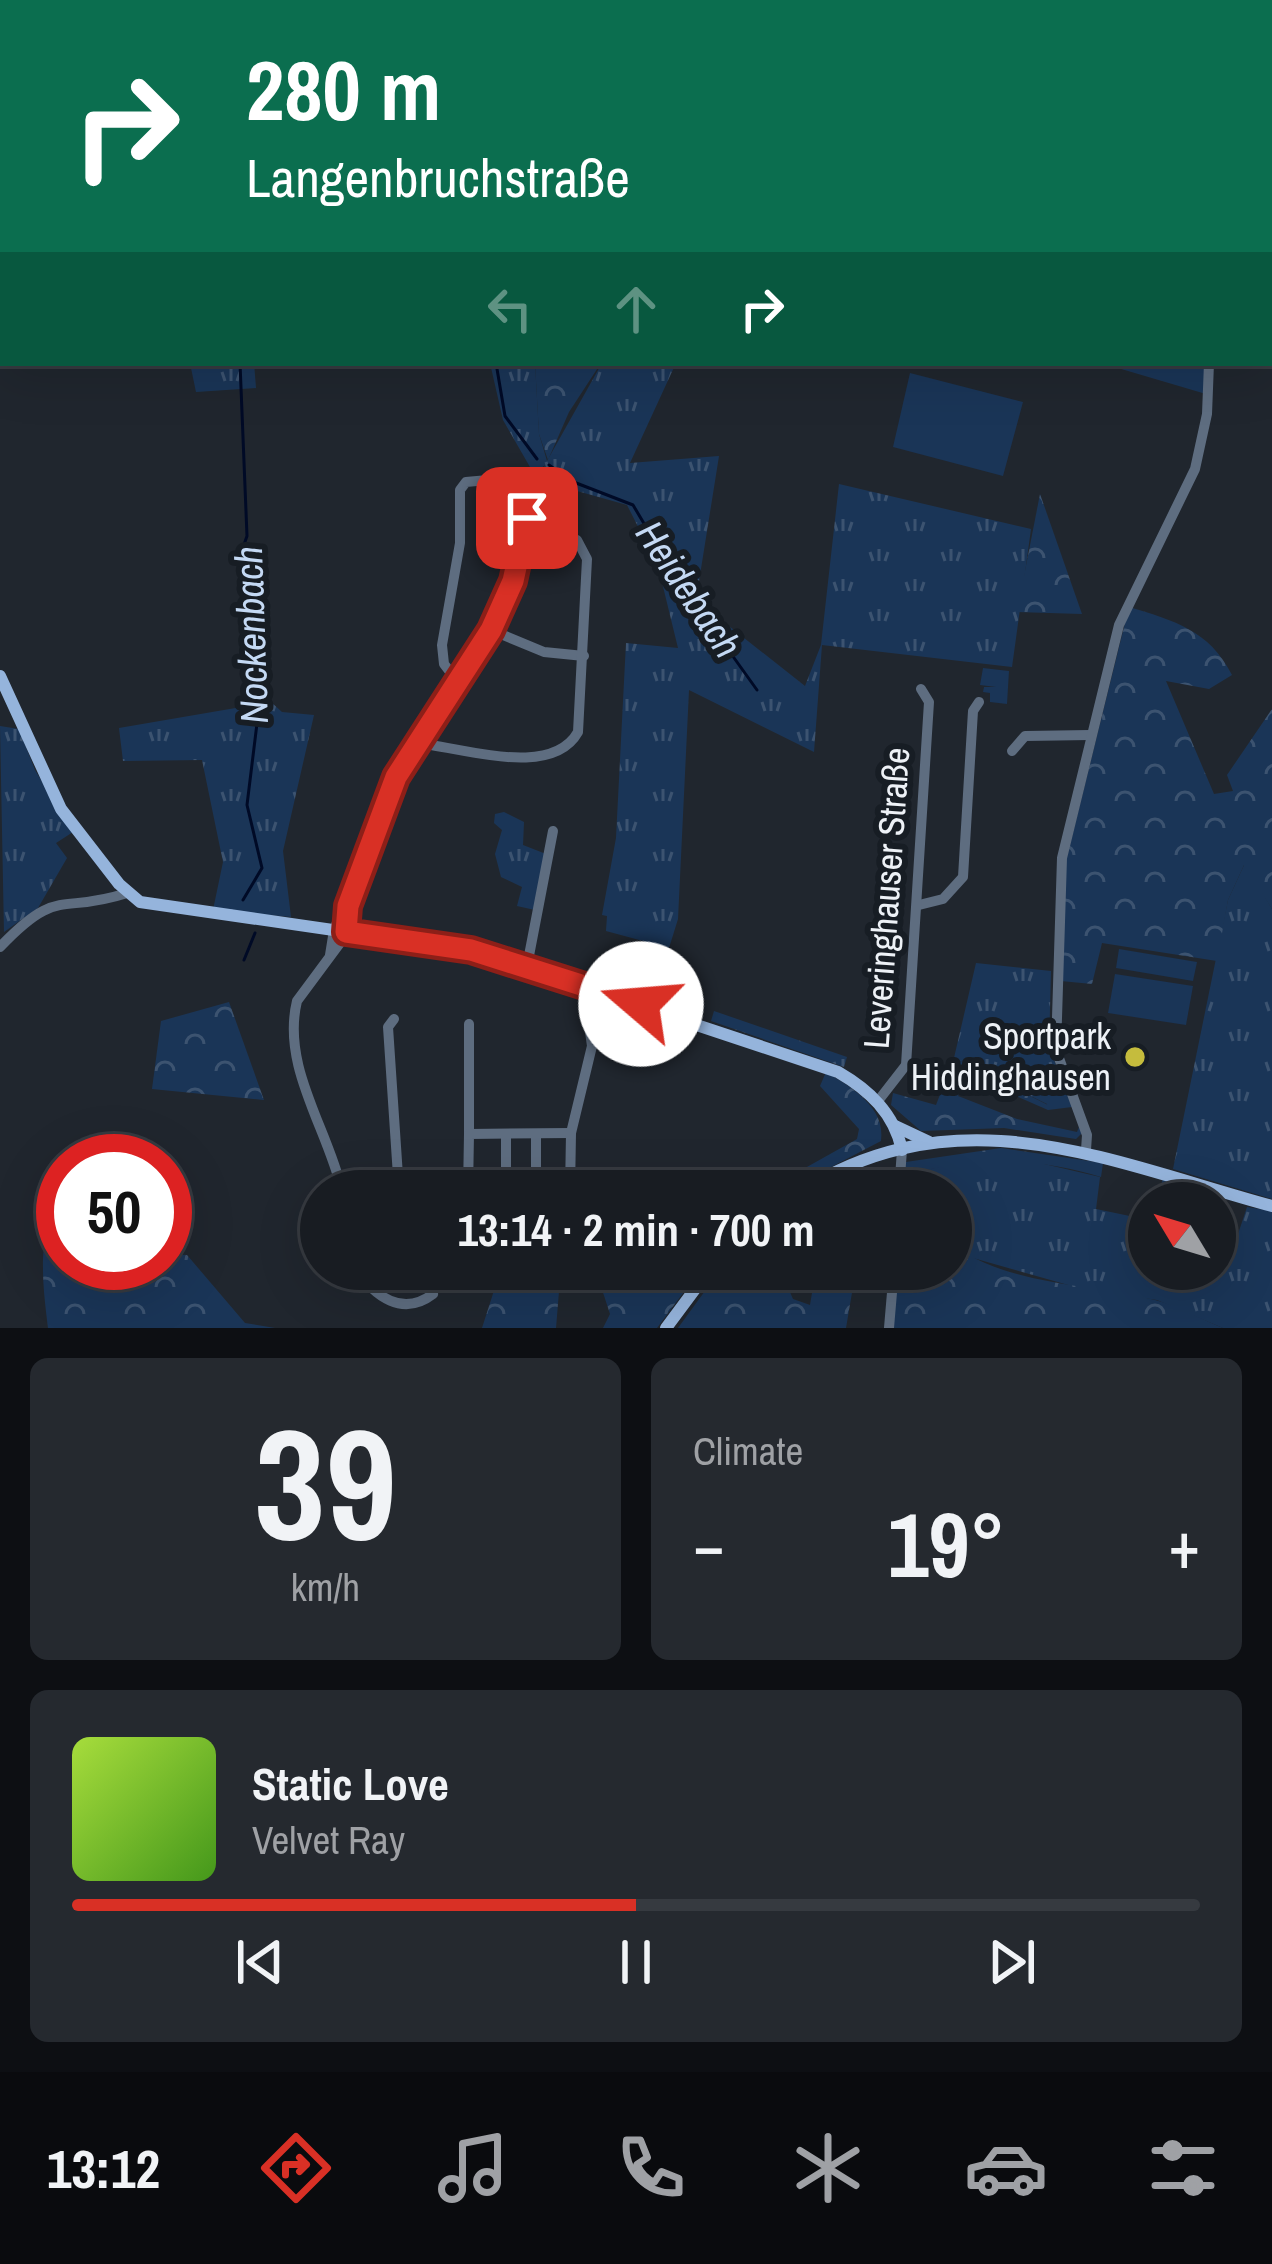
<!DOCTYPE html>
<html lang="en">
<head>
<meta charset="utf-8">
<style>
  body { margin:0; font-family:"Archivo Narrow",sans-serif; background:#25292f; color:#f1f3f6; height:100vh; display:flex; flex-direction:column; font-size:45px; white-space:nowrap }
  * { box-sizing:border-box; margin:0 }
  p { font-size:39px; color:#9fa1a5 }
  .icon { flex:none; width:66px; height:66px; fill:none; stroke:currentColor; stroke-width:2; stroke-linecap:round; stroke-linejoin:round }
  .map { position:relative; height:1328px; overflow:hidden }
  .sheet { display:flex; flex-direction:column; gap:30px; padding:30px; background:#0d0f13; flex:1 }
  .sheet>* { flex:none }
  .hud { position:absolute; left:0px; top:0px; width:1272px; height:366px; box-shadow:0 12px 48px #0002,0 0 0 3px #363a40; background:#0b6e4f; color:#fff; overflow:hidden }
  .needle { width:78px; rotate:308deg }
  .buttons { position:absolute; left:1128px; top:1182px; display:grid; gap:24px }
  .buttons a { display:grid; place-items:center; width:108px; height:108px; border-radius:50%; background:#181c22; box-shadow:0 12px 48px #0002,0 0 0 3px #363a40; font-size:60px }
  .speed { position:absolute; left:36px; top:1134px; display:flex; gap:24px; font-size:60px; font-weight:700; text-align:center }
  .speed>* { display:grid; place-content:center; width:156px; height:156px; border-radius:50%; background:#181c22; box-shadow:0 12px 48px #0002,0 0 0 3px #363a40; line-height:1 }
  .speed .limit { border:18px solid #d22; background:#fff; color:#111 }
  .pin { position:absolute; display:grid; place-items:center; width:102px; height:102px; color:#fff; margin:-51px; border-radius:24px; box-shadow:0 6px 18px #0006 }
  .me { position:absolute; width:132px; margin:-66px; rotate:288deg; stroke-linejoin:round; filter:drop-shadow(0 0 9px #0008) }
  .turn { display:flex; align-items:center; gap:42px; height:252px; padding:0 48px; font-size:54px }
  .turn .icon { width:156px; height:156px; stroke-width:2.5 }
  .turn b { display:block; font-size:84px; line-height:102px }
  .lanes { display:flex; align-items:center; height:114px; padding:0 48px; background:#0003; justify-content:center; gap:60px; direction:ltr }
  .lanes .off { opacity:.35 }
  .big { font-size:90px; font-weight:700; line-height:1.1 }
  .sheet .card { flex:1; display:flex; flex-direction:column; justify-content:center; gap:18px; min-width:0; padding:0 42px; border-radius:18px; background:#25292f }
  .sheet .dial { align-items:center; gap:0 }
  .dial b { font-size:156px; line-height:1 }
  .song { display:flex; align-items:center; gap:36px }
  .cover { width:144px; height:144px; border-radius:18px; background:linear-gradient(135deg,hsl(80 70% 55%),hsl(100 70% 35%)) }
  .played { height:12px; border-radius:6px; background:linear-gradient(90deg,#d93025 50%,#363a40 50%) }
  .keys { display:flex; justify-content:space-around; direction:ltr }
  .heat { display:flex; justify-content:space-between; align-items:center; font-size:66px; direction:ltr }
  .sheet .tiles { flex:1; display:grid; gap:30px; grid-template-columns:1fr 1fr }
  .card:last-child { grid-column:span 2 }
  .trip { position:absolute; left:300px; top:1170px; width:672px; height:120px; border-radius:60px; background:#181c22; box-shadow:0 12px 48px #0002,0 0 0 3px #363a40; font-weight:700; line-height:120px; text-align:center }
  .tabs { display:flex; height:192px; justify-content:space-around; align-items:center; background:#0a0b0e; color:#9fa1a5 }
  .tabs .icon { width:84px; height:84px }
  .tabs .active { color:#d93025 }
  .tabs b { font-size:54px; color:#f1f3f6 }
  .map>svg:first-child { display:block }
  .grass { fill:url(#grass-tufts) }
  .forest { fill:url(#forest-crowns) }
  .park { fill:#1a3557 }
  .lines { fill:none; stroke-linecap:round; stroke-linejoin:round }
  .stream { stroke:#000a26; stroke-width:3 }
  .minor { stroke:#5e6d80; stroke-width:10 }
  .major { stroke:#95b4dc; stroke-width:12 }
  .route-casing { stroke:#8d1f18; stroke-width:30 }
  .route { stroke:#d93025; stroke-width:21 }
  .poi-dot { fill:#c5bc3d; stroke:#171d24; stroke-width:4.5 }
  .labels { text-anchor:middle; stroke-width:12; stroke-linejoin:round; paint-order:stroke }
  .street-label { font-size:36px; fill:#edf1f6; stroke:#171d24 }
  .poi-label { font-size:36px; fill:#edf1f6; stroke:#171d24; text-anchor:end }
  .water-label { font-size:39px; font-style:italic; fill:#c4d9f4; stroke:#171d24 }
</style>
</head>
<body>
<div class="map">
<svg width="1272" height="1328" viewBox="0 0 1272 1328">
  <defs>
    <pattern id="grass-tufts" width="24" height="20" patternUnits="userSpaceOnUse" patternTransform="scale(3)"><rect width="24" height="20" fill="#1a3557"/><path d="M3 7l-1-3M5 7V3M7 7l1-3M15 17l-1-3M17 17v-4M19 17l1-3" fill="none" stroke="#3c5370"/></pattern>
    <pattern id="forest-crowns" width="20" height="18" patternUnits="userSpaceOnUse" patternTransform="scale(3)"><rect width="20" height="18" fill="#1a3557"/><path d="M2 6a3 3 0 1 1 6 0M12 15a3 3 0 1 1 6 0" fill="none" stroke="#3c5370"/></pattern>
  </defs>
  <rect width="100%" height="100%" fill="#20262e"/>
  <g class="grass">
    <path d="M155,0H548L159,3Z"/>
    <path d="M190,363H254L256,388L196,392Z"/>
    <path d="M490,363H535L539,434L547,461L602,363H676L630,463L719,456L696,600L805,686L821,645L839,484L1031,529L1012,667L822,645L814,752L689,690L678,919L669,948L606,931L607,916L602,915L616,838L626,643L678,648L658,566L627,505L538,480L545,465L534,474L503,420Z"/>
    <path d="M271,702L282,712L314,715L283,851L291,917L213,910L223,862L202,760L123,761L119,728Z"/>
    <path d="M0,726L19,729L35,770L73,832L56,843L67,858L38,908L4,932Z"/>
    <path d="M504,812L524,822L523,845L546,854L535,910L517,906L522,887L501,877L495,854L502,830L494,823L495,814Z"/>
    <path d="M1245,863L1272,909V1199L1173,1169L1228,900Z"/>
    <path d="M976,963L1051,971L1049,1047L1072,1107L1048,1110L1047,1104L954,1058Z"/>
    <path d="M714,1011L847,1057L844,1067L711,1021Z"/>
    <path d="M971,1160H1027L1100,1177L1096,1209L1149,1220V1269H1215V1243L1234,1246L1247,1207L1272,1211V1328H1223L1157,1300L1079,1288L966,1256L951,1242V1191H909L912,1173Z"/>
    <path d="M1163,1179L1194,1188L1189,1203H1155Z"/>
  </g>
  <g class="forest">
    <path d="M535,363H601L569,412L548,460L539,434Z"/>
    <path d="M1101,363H1206V394Z"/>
    <path d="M1040,494L1082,614L1017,612Z"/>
    <path d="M1129,607C1175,621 1209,630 1232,675L1209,689L1166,681L1214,794L1233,791L1227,775L1272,709V909L1244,865L1228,900L1217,961L1102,943L1092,984L1061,981L1065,865Z"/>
    <path d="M229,1002L264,1100L152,1089L161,1021Z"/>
    <path d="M954,1058L1048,1105V1110L968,1075L958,1096L1017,1119L1077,1132L1079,1127L1082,1133L1076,1139L1004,1128L921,1131L891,1105L893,1093L936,1105Z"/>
    <path d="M826,1072C851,1087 886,1107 881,1141L785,1191H764L857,1139L859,1129L820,1086Z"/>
    <path d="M1001,1148L1103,1163L1101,1177C1035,1157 979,1158 912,1173L909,1191H903L906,1162Z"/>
    <path d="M63,1196V1263H165V1254L187,1255L245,1323L275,1328H48C43,1285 35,1233 63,1196Z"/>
    <path d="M951,1242C997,1284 1095,1285 1155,1300C1178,1306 1201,1319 1223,1328H890L896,1269H951Z"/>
    <path d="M675,1269H701L657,1328H603L610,1314L598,1277L660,1279Z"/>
    <path d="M721,1269H758L750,1286L782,1274L793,1299L810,1305L816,1269H856L846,1328H678Z"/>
    <path d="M553,1274L560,1279L556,1328H482L499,1275Z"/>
  </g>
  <g class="park">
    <path d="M910,373L1023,402L1003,476L893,447Z"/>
    <path d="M983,668L1009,671L1007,704L990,702V693L983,692L984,687H996L980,685Z"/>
    <path d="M1119,949L1197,962L1193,981L1116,968Z"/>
    <path d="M1115,974L1193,986L1186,1025L1108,1013Z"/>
  </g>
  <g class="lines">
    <g class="stream">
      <path d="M154,0L155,3"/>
      <path d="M216,0L225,3"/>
      <path d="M240,363L247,536L240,556L247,647L259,707L247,805L262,868L243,900"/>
      <path d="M496,363L505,416L537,459"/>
      <path d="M549,465L571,481L633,505L674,574L757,690"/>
      <path d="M244,960L255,933"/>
    </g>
    <g class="minor">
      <path d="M9,3V0"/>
      <path d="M905,3L906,0"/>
      <path d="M0,121L3,103"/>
      <path d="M1269,152L1272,145"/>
      <path d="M491,630L544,652L584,656"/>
      <path d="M414,743C460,746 551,780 578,732L587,559L577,540L527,518"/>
      <path d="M1012,751L1025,736L1090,735"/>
      <path d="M919,905L943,899L963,877L973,711L979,702"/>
      <path d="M0,947C59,885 60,915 127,893"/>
      <path d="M330,955L334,930C354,880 372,824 397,775C451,667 526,617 528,483L520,477L466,482L460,490V543L442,645L444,664L457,681"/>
      <path d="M527,966L553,831"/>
      <path d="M394,1019L388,1027L399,1191"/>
      <path d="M878,1101L906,1065L929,702L921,689"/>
      <path d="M469,1134V1024"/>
      <path d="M506,1134V1191"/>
      <path d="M536,1136V1191"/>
      <path d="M1086,1150L1087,1135L1056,1050L1062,858L1119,625L1195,469L1207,414L1209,363"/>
      <path d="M339,1176L399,1177"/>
      <path d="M342,1191C328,1129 281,1067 297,1001L343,939L348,907"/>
      <path d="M468,1191L469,1134L571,1133"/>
      <path d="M570,1191L571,1133L592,1046L588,1017L597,989"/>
      <path d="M899,1191L902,1150"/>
      <path d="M357,1269C374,1297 403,1317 433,1294L418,1269"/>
      <path d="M889,1328L894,1269"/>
    </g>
    <g class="major">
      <path d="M0,676L61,809L119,884L140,902L471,950L838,1072C869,1090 894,1113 902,1150"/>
      <path d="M895,1126L929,1142"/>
      <path d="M801,1191C961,1091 1110,1162 1272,1206"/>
      <path d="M666,1328L710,1269"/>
    </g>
  </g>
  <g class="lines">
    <defs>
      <path id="route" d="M527,518L513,581L491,630L396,777L348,906L346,932L471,950L641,1004"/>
    </defs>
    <use href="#route" class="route-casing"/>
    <use href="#route" class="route"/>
  </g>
  <circle class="poi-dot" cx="1135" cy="1057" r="12"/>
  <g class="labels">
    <g class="street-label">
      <text transform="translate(886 898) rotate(-86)" y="13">Leveringhauser Straße</text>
    </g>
    <g class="poi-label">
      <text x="1111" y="1049">Sportpark<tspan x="1111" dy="41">Hiddinghausen</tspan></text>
    </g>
    <g class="water-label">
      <text transform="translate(689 589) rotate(56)" y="14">Heidebach</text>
      <text transform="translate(251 635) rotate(-92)" y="14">Nockenbach</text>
    </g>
  </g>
</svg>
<div class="buttons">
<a><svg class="needle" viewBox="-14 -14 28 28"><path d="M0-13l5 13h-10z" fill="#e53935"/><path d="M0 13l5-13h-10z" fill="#9fa1a5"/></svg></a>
</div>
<div class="speed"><div class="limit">50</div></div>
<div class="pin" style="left:527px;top:518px;background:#d93025"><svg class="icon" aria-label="arrive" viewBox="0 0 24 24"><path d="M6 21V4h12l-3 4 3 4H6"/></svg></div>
<svg class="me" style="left:641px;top:1004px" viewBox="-20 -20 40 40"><circle r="19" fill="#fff"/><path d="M0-13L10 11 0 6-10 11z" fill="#d93025"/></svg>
<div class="trip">13:14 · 2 min · 700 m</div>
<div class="hud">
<div class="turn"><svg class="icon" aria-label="right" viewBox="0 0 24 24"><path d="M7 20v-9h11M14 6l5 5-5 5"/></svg><div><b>280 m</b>Langenbruchstraße</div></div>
<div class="lanes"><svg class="icon off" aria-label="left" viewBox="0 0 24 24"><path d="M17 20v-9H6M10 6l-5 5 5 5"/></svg><svg class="icon off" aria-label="ahead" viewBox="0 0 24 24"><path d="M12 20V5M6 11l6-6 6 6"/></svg><svg class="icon" aria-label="right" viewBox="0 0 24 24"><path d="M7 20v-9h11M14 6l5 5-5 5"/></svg></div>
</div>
</div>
<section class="sheet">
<div class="tiles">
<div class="card dial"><b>39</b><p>km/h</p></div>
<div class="card"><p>Climate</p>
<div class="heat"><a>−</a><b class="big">19°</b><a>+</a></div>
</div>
<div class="card">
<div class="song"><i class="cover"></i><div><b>Static Love</b><p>Velvet Ray</p></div></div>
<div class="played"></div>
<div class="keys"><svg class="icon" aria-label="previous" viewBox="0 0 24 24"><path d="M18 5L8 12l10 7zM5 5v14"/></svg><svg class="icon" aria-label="pause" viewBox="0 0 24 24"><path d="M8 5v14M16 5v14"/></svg><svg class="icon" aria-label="next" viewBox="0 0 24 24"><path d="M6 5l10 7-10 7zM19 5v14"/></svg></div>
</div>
</div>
</section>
<nav class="tabs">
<b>13:12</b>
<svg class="icon active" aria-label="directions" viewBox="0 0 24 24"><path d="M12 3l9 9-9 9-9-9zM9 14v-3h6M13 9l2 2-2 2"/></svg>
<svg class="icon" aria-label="music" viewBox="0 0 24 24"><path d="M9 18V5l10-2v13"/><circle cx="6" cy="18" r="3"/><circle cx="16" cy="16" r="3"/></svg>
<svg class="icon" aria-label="phone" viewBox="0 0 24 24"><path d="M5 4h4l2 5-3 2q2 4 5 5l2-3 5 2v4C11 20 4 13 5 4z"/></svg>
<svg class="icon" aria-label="climate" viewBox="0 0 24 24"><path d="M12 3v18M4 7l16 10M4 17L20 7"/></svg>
<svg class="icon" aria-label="car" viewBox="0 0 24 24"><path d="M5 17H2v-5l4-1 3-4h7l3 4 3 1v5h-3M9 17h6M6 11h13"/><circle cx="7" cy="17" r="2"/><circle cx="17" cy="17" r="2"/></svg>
<svg class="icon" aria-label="filters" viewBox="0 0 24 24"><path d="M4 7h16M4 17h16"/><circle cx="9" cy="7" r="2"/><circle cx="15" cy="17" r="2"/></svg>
</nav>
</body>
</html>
